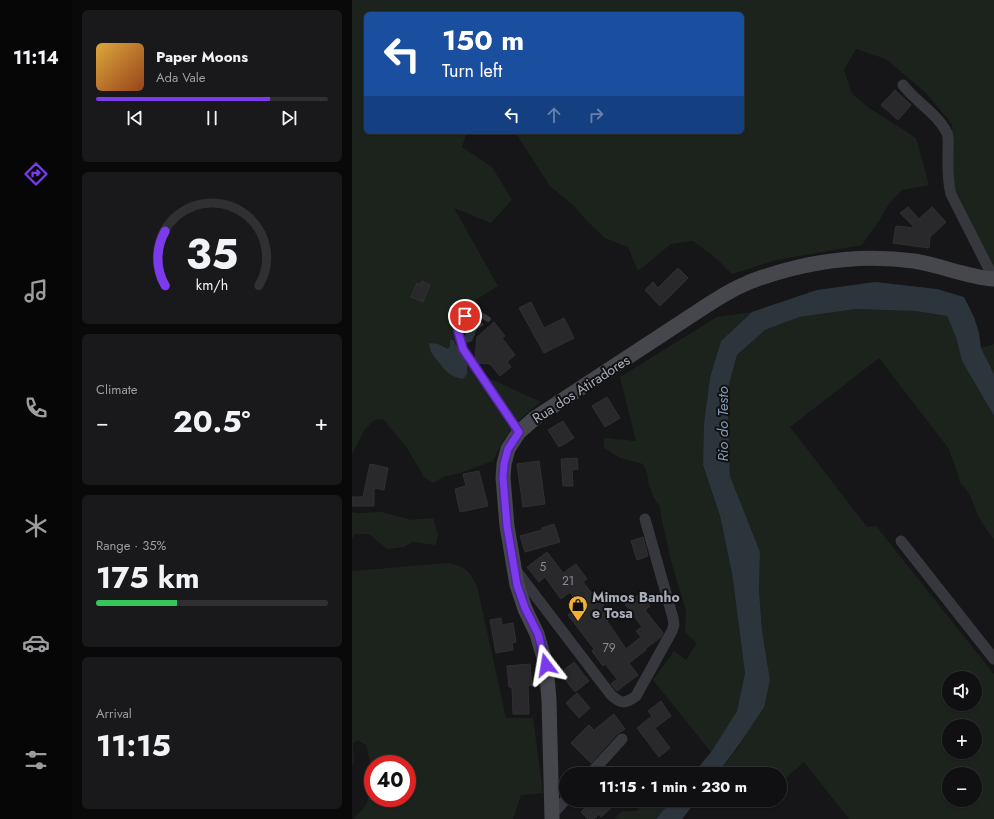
<!DOCTYPE html>
<html lang="en">
<head>
<meta charset="utf-8">
<style>
  body { margin:0; font-family:Jost,sans-serif; background:#19191b; color:#f1f3f6; height:100vh; display:flex; flex-direction:column; font-size:15px; white-space:nowrap }
  * { box-sizing:border-box; margin:0 }
  p { font-size:13px; color:#9c9d9f }
  .icon { flex:none; width:22px; height:22px; fill:none; stroke:currentColor; stroke-width:2; stroke-linecap:round; stroke-linejoin:round }
  .map { position:relative; flex:1; overflow:hidden }
  .drawer { display:flex; flex-direction:column; gap:10px; padding:10px; background:#09090a; width:280px }
  .drawer>* { flex:none }
  .hud { position:absolute; left:12px; top:12px; width:380px; height:122px; border-radius:6px; box-shadow:0 1px 3px #0004,0 0 0 1px #303032; background:#1a4fa0; color:#fff; overflow:hidden }
  .buttons { position:absolute; left:590px; top:671px; display:grid; gap:8px }
  .buttons a { display:grid; place-items:center; width:40px; height:40px; border-radius:50%; background:#101012; box-shadow:0 1px 3px #0004,0 0 0 1px #303032; font-size:20px }
  .speed { position:absolute; left:12px; top:755px; display:flex; gap:8px; font-size:20px; font-weight:700; text-align:center }
  .speed>* { display:grid; place-content:center; width:52px; height:52px; border-radius:50%; background:#101012; box-shadow:0 1px 3px #0004,0 0 0 1px #303032; line-height:1 }
  .speed .limit { border:6px solid #d22; background:#fff; color:#111 }
  .pin { position:absolute; display:grid; place-items:center; width:34px; height:34px; color:#fff; margin:-17px; border:2px solid #fff; border-radius:50%; box-shadow:0 1px 4px #0007 }
  .me { position:absolute; width:44px; margin:-22px; rotate:346deg; stroke-linejoin:round; filter:drop-shadow(0 0 3px #0008) }
  .turn { display:flex; align-items:center; gap:14px; height:84px; padding:0 12px; font-size:18px }
  .turn .icon { width:52px; height:52px; stroke-width:2.5 }
  .turn b { display:block; font-size:28px; line-height:34px }
  .lanes { display:flex; align-items:center; height:38px; padding:0 12px; background:#0003; justify-content:center; gap:20px; direction:ltr }
  .lanes .off { opacity:.35 }
  .big { font-size:30px; font-weight:700; line-height:1.1 }
  .drawer .widget { flex:1; display:flex; flex-direction:column; justify-content:center; gap:6px; min-width:0; padding:0 14px; border-radius:6px; background:#19191b }
  .drawer .dial { align-items:center; gap:0 }
  .dial svg { height:104px; overflow:visible; fill:none; stroke:#303032; stroke-width:7; stroke-linecap:round; text-anchor:middle }
  .dial text { fill:#f1f3f6; stroke:none }
  .song { display:flex; align-items:center; gap:12px }
  .cover { width:48px; height:48px; border-radius:6px; background:linear-gradient(135deg,hsl(40 70% 55%),hsl(20 70% 35%)) }
  .played { height:4px; border-radius:2px; background:linear-gradient(90deg,#7c3aed 75%,#303032 75%) }
  .keys { display:flex; justify-content:space-around; direction:ltr }
  .heat { display:flex; justify-content:space-between; align-items:center; font-size:22px; direction:ltr }
  .charge { height:6px; border-radius:3px; background:linear-gradient(90deg,#34c759 35%,#303032 0) }
  .trip { position:absolute; left:207px; top:767px; width:228px; height:40px; border-radius:20px; background:#101012; box-shadow:0 1px 3px #0004,0 0 0 1px #303032; font-weight:700; line-height:40px; text-align:center }
  main { display:flex; flex:1; min-height:0 }
  .menu { display:flex; flex-direction:column; width:72px; justify-content:space-around; align-items:center; background:#060607; color:#9c9d9f }
  .menu .icon { width:28px; height:28px }
  .menu .current { color:#7c3aed }
  .menu b { font-size:18px; color:#f1f3f6 }
  .map>svg:first-child { display:block }
  .green { fill:#1c231d; fill-rule:evenodd }
  .water { fill:#2c353c }
  .building { fill:#29292c; stroke:#303034 }
  .lines { fill:none; stroke-linecap:round; stroke-linejoin:round }
  .lane { stroke:#37383d; stroke-width:5.5 }
  .street { stroke:#37383d; stroke-width:11 }
  .secondary { stroke:#45474d; stroke-width:15 }
  .route-casing { stroke:#51269a; stroke-width:10 }
  .route { stroke:#7c3aed; stroke-width:7 }
  .labels { text-anchor:middle; stroke-width:4; stroke-linejoin:round; paint-order:stroke }
  .number-label { font-size:12px; fill:#888b94 }
  .street-label { font-size:14px; fill:#a8adb8; stroke:#111113 }
  .poi-label { font-size:14px; font-weight:bold; fill:#a8adb8; stroke:#111113; text-anchor:start }
  .water-label { font-size:15px; font-style:italic; fill:#7f9bb3; stroke:#111113 }
</style>
</head>
<body>
<main>
<nav class="menu">
<b>11:14</b>
<svg class="icon current" aria-label="directions" viewBox="0 0 24 24"><path d="M12 3l9 9-9 9-9-9zM9 14v-3h6M13 9l2 2-2 2"/></svg>
<svg class="icon" aria-label="music" viewBox="0 0 24 24"><path d="M9 18V5l10-2v13"/><circle cx="6" cy="18" r="3"/><circle cx="16" cy="16" r="3"/></svg>
<svg class="icon" aria-label="phone" viewBox="0 0 24 24"><path d="M5 4h4l2 5-3 2q2 4 5 5l2-3 5 2v4C11 20 4 13 5 4z"/></svg>
<svg class="icon" aria-label="climate" viewBox="0 0 24 24"><path d="M12 3v18M4 7l16 10M4 17L20 7"/></svg>
<svg class="icon" aria-label="car" viewBox="0 0 24 24"><path d="M5 17H2v-5l4-1 3-4h7l3 4 3 1v5h-3M9 17h6M6 11h13"/><circle cx="7" cy="17" r="2"/><circle cx="17" cy="17" r="2"/></svg>
<svg class="icon" aria-label="filters" viewBox="0 0 24 24"><path d="M4 7h16M4 17h16"/><circle cx="9" cy="7" r="2"/><circle cx="15" cy="17" r="2"/></svg>
</nav>
<section class="drawer">
<div class="widget">
<div class="song"><i class="cover"></i><div><b>Paper Moons</b><p>Ada Vale</p></div></div>
<div class="played"></div>
<div class="keys"><svg class="icon" aria-label="previous" viewBox="0 0 24 24"><path d="M18 5L8 12l10 7zM5 5v14"/></svg><svg class="icon" aria-label="pause" viewBox="0 0 24 24"><path d="M8 5v14M16 5v14"/></svg><svg class="icon" aria-label="next" viewBox="0 0 24 24"><path d="M6 5l10 7-10 7zM19 5v14"/></svg></div>
</div>
<div class="widget dial"><svg viewBox="0 0 100 80">
<path d="M14 69A42 42 0 1 1 86 69"/>
<path d="M14 69A42 42 0 0 1 14 27" stroke="#7c3aed"/>
<text x="50" y="56" font-size="32" font-weight="700">35</text>
<text x="50" y="72" font-size="11">km/h</text>
</svg></div>
<div class="widget"><p>Climate</p>
<div class="heat"><a>−</a><b class="big">20.5°</b><a>+</a></div>
</div>
<div class="widget"><p>Range · 35%</p><b class="big">175 km</b><div class="charge"></div></div>
<div class="widget"><p>Arrival</p><b class="big">11:15</b></div>
</section>
<div class="map">
<svg width="642" height="819" viewBox="0 0 642 819">
  <rect width="100%" height="100%" fill="#161618"/>
  <g class="green">
    <path d="M0,0H642V267L601,184L600,124L574,93L534,59L504,49L492,70L500,94L517,108L564,138L577,185L550,190L536,205L527,221L510,245L425,260L380,274L365,259L341,241L319,244L286,271L276,247L253,238L237,223L222,206L198,186L163,132H390V14H14V132H115L110,147L140,167L160,200L139,223L102,208L146,286C138,291 116,304 110,310C91,333 113,357 126,376H132L189,402C164,420 154,433 141,461L108,473L91,477L81,483L72,477L55,448L31,419L22,420L13,429L0,454Z"/>
    <path d="M504,309L563,311L595,316L604,337L610,361L642,416V539C636,532 630,523 626,515C620,504 619,491 609,484L597,449L527,358L438,427L515,527L524,526L642,674V819H497L452,762L428,783V774H365L390,742L418,680L410,630L407,590L408,552L378,476L375,392L385,355L413,330L446,317ZM597,678H623V704H597ZM597,726H623V752H597ZM597,774H623V800H597Z"/>
    <path d="M400,312L369,341L358,377L352,424L351,465L368,516L380,573L393,673L385,711L359,752L301,680L322,651L334,660L345,643L333,632L334,611L319,561L309,516L308,506L302,498L297,485L295,473L291,464L268,458L252,448V438L284,441L268,377L365,317Z"/>
    <path d="M642,344V374L629,348Z"/>
    <path d="M0,512L6,513L30,512L59,520L81,518L86,535L84,545L61,542L52,547L35,549L17,534H3L0,539Z"/>
    <path d="M97,563C115,568 116,570 125,586L154,718H181L191,793L169,795L161,819H2L14,805L21,781V798H55V764H21V773L14,745L5,740L1,744L2,761L0,766V571Z"/>
    <path d="M292,800H320L304,819H263L270,811H285Z"/>
  </g>
  <g class="water">
    <path d="M523,282L585,289L612,297L622,317L627,333L629,348L642,374V416L610,361L604,337L595,316L563,311L504,309L447,317L413,330L385,355L375,392L378,476L408,552L407,590L410,630L418,680L412,707L389,742L365,774H341L359,752L385,711L393,673L380,573L368,516L351,465L352,424L358,377L369,341L400,312L465,290Z"/>
    <path d="M125,322L130,323L132,325L125,329L120,341L115,343L113,340C112,331 116,325 125,322Z"/>
    <path d="M98,340H101L115,364V374L111,379C96,376 94,371 85,360C80,354 78,352 77,343L86,344L96,349L98,346Z"/>
    <path d="M320,800H345L330,819H304Z"/>
  </g>
  <g class="building">
    <path d="M543,90L559,105L546,120L529,105Z"/>
    <path d="M556,207L567,219L580,207L594,222L578,237L577,248L541,243L544,226L563,228L548,213Z"/>
    <path d="M326,268L336,278L308,306L293,290L301,282L306,288Z"/>
    <path d="M70,281L78,285L71,302L59,297L65,283L69,285Z"/>
    <path d="M179,302L192,328L212,318L222,338L192,353L167,308Z"/>
    <path d="M142,322L153,336L150,338L163,355L155,362L159,367L148,376L138,364L126,363L123,359L125,337Z"/>
    <path d="M255,397L268,418L253,427L240,406Z"/>
    <path d="M211,421L222,438L207,447L196,430Z"/>
    <path d="M225,458L226,469L220,470L221,486H211L209,459Z"/>
    <path d="M187,461L193,504L171,507L165,464Z"/>
    <path d="M18,464L36,468L32,490L22,488V506H0V497H11Z"/>
    <path d="M127,471L136,506L108,512L103,489L114,486L111,474Z"/>
    <path d="M202,524L208,542L173,552L168,536L190,530V528Z"/>
    <path d="M291,537L296,556L285,560L279,541Z"/>
    <path d="M195,552L211,573L224,564L235,579L231,582L248,604L250,603L260,617L255,621L274,649L289,637L284,631L290,627L273,604L289,593L298,606L293,610L311,633L309,637L293,649L294,650L277,663L286,675L265,691L259,684L265,679L253,664L251,666L240,651L242,649L216,615L228,606L218,592L209,599L193,577L187,582L175,567Z"/>
    <path d="M149,618L150,625L161,623L164,642L160,643L161,650L144,653L138,620Z"/>
    <path d="M222,662L237,681L223,692L208,673Z"/>
    <path d="M178,664L180,685L176,686L177,714H161L160,687H157L155,666Z"/>
    <path d="M225,693L238,708L227,718L214,703Z"/>
    <path d="M309,701L319,716L303,728L318,748L307,757L285,728L300,716L296,711Z"/>
    <path d="M262,714L273,729L265,734L239,763L219,743L237,725L242,730Z"/>
    <path d="M233,800H253L260,807L249,817L247,814L242,819H236L229,812L237,804Z"/>
  </g>
  <g class="lines">
    <path class="lane" d="M136,319C126,312 119,312 108,319C105,330 107,338 111,349L167,431"/>
    <g class="street">
      <path d="M551,85C564,102 586,114 595,133C597,138 596,145 596,151C596,165 595,180 599,194L642,279"/>
      <path d="M549,541L642,659"/>
      <path d="M163,569L259,695C269,704 273,704 284,696L320,631L322,625L321,618L293,519"/>
      <path d="M238,774L270,739"/>
      <path d="M200,815L214,799"/>
    </g>
    <path class="secondary" d="M200,819L197,700L194,665L185,634L173,609L165,585L155,526L151,478L152,464L156,449L167,432L183,418L357,304C374,293 392,283 411,277C459,261 512,254 562,261C589,265 614,277 642,279"/>
  </g>
  <g class="lines">
    <defs>
      <path id="route" d="M113,316L108,319L106,331L111,349L167,432L156,449L152,464L151,478L155,526L165,585L173,608L186,634L194,665"/>
    </defs>
    <use href="#route" class="route-casing"/>
    <use href="#route" class="route"/>
  </g>
  <defs>
    <symbol id="shop-pin" viewBox="-11 -11 22 30"><path d="M0 17L-7.5 6A9.5 9.5 0 1 1 7.5 6Z" fill="#f2b134" stroke="#111113"/><path d="M-5-2.5h2.3a2.7 3.5 0 0 1 5.4 0H5L5.5 6h-11ZM-1.5-2.5h3a1.5 2.3 0 0 0-3 0Z" fill="#111"/></symbol>
  </defs>
  <g fill-rule="evenodd">
    <use href="#shop-pin" x="215" y="594" width="22" height="30"/>
  </g>
  <g class="labels">
    <g class="number-label">
      <text x="191" y="571">5</text>
      <text x="216" y="585">21</text>
      <text x="257" y="652">79</text>
    </g>
    <g class="street-label">
      <text transform="translate(229 389) rotate(-33)" y="5">Rua dos Atiradores</text>
    </g>
    <g class="poi-label">
      <text x="240" y="602">Mimos Banho<tspan x="240" dy="16">e Tosa</tspan></text>
    </g>
    <g class="water-label">
      <text transform="translate(371 424) rotate(-90)" y="5">Rio do Testo</text>
    </g>
  </g>
</svg>
<div class="buttons">
<a><svg class="icon" aria-label="sound" viewBox="0 0 24 24"><path d="M4 9h4l5-4v14l-5-4H4zM17 9q2 3 0 6"/></svg></a>
<a>+</a>
<a>−</a>
</div>
<div class="speed"><div class="limit">40</div></div>
<div class="pin" style="left:113px;top:316px;background:#d93025"><svg class="icon" aria-label="arrive" viewBox="0 0 24 24"><path d="M6 21V4h12l-3 4 3 4H6"/></svg></div>
<svg class="me" style="left:194px;top:665px" viewBox="-20 -20 40 40"><path d="M0-17L14 15 0 8-14 15z" fill="#7c3aed" stroke="#fff" stroke-width="4"/></svg>
<div class="trip">11:15 · 1 min · 230 m</div>
<div class="hud">
<div class="turn"><svg class="icon" aria-label="left" viewBox="0 0 24 24"><path d="M17 20v-9H6M10 6l-5 5 5 5"/></svg><div><b>150 m</b>Turn left</div></div>
<div class="lanes"><svg class="icon" aria-label="left" viewBox="0 0 24 24"><path d="M17 20v-9H6M10 6l-5 5 5 5"/></svg><svg class="icon off" aria-label="ahead" viewBox="0 0 24 24"><path d="M12 20V5M6 11l6-6 6 6"/></svg><svg class="icon off" aria-label="right" viewBox="0 0 24 24"><path d="M7 20v-9h11M14 6l5 5-5 5"/></svg></div>
</div>
</div>
</main>
</body>
</html>
